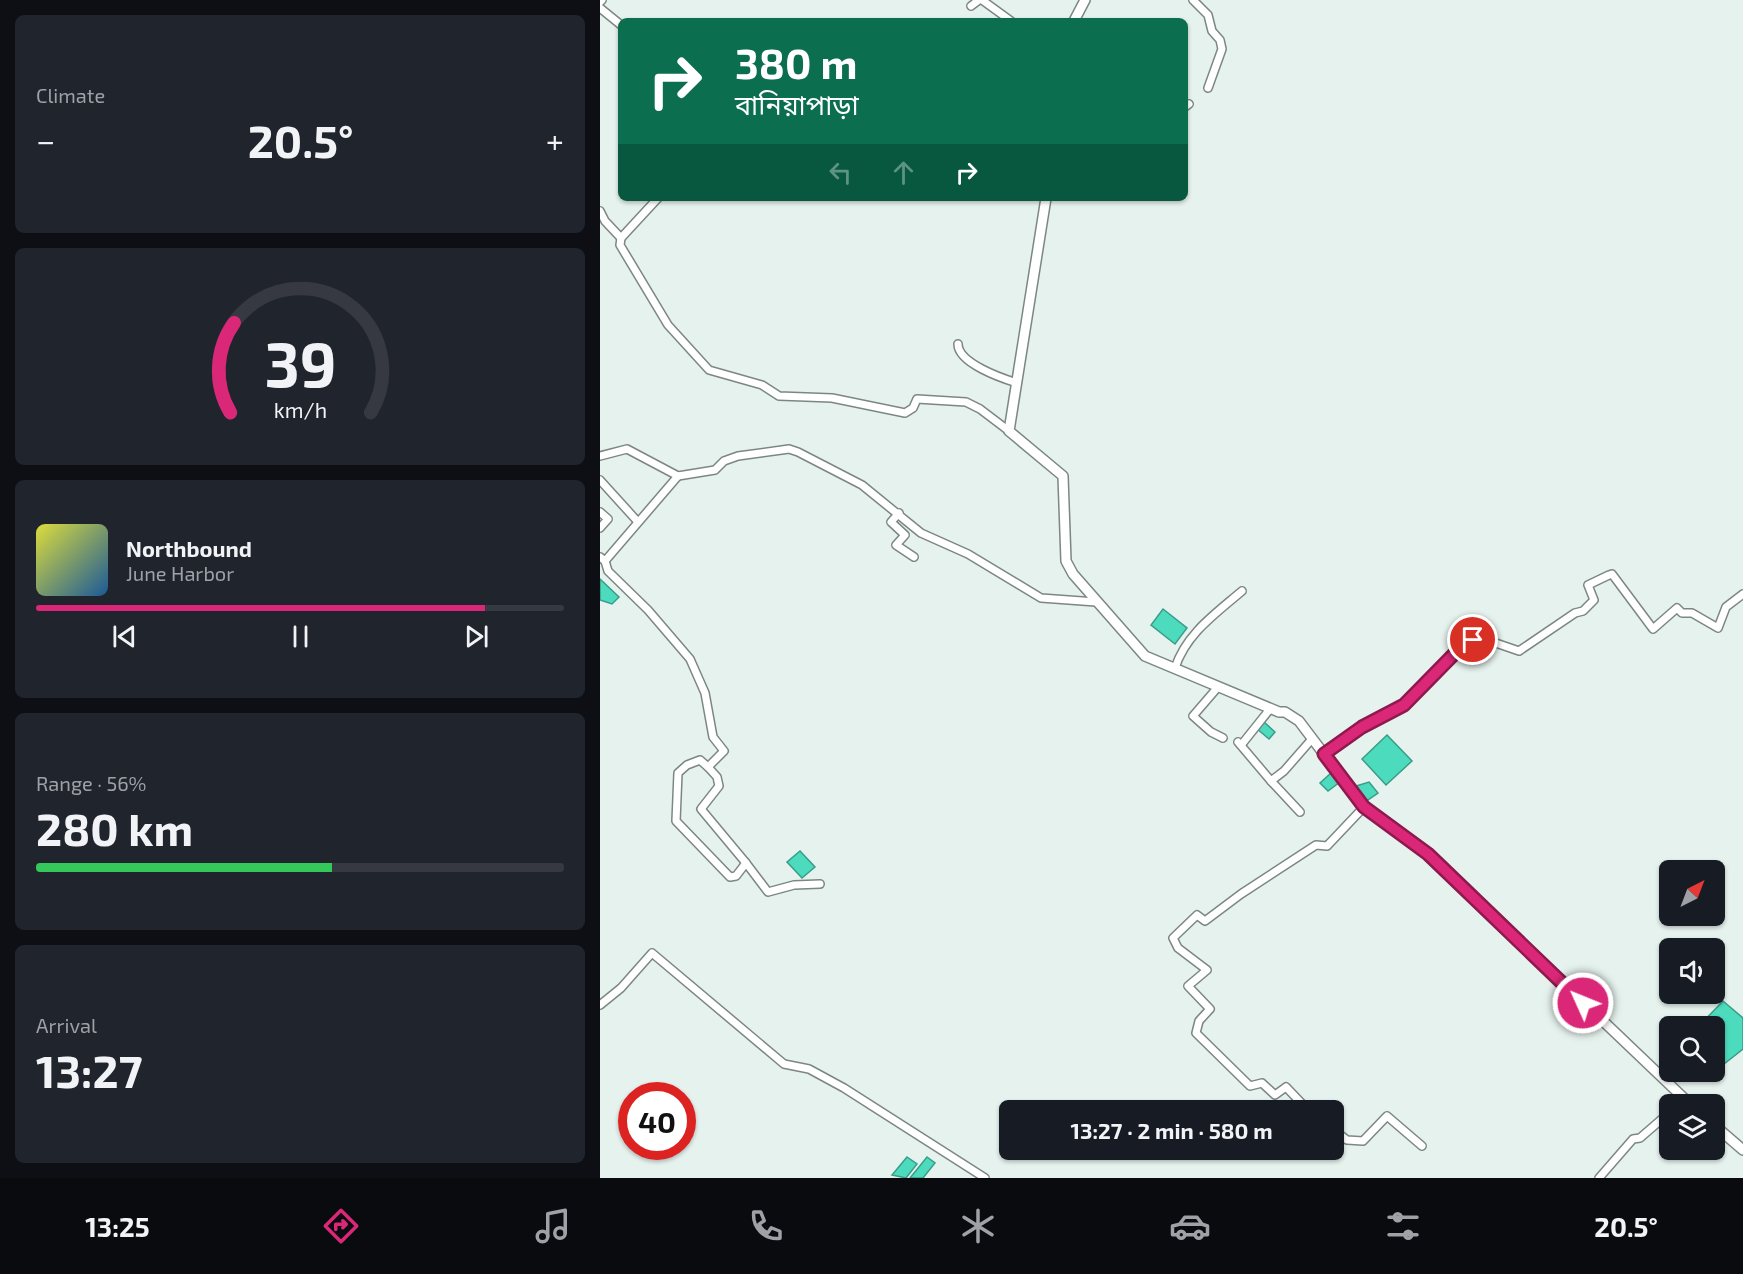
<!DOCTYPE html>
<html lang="en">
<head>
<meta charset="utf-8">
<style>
  body { margin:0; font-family:"Exo 2","Noto Sans Bengali",sans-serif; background:#20242c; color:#f1f3f6; height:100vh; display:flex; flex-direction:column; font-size:22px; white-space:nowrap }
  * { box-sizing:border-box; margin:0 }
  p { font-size:20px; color:#9ea1a6 }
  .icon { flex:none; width:33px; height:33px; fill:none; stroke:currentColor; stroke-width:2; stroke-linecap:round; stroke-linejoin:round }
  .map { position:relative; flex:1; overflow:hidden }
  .sheet { display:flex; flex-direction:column; gap:15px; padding:15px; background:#0d0f14; width:600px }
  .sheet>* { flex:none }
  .banner { position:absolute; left:18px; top:18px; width:570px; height:183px; border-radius:9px; box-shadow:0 2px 4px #0004; background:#0b6e4f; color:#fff; overflow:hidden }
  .needle { width:39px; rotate:42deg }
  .controls { position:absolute; left:1059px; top:860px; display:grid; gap:12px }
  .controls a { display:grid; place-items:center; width:66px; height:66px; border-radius:9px; background:#171b24; box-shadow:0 2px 4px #0004; font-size:30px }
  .speed { position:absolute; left:18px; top:1082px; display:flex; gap:12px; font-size:30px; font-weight:700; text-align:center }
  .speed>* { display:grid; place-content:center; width:78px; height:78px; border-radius:50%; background:#171b24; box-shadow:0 2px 4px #0004; line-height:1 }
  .speed .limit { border:9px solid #d22; background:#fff; color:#111 }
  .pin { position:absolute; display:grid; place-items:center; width:51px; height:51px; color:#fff; margin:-26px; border:3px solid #fff; border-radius:50%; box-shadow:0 2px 6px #0007 }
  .me { position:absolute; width:66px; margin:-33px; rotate:314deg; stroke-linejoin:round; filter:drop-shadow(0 0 4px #0008) }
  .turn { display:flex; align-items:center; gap:21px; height:126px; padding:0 18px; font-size:27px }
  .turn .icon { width:78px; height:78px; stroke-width:2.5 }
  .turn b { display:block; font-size:42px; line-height:51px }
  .lanes { display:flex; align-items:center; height:57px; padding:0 18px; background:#0003; justify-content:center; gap:30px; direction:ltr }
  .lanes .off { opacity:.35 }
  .big { font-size:45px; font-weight:700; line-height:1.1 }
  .sheet .tile { flex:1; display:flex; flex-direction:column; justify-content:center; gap:9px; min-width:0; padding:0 21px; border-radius:9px; background:#20242c }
  .sheet .dial { align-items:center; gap:0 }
  .dial svg { height:156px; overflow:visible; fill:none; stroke:#363941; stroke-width:7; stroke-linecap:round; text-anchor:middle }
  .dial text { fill:#f1f3f6; stroke:none }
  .song { display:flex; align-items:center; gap:18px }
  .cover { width:72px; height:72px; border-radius:9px; background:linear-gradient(135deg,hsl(60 70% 55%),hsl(210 70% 35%)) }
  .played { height:6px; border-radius:3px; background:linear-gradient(90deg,#db2777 85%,#363941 85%) }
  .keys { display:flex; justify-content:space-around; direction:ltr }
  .heat { display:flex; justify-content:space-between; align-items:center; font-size:33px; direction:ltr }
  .charge { height:9px; border-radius:4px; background:linear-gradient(90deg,#34c759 56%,#363941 0) }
  .trip { position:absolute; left:399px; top:1100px; width:345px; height:60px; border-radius:9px; background:#171b24; box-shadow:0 2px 4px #0004; font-weight:700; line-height:60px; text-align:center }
  .menu { display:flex; height:96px; justify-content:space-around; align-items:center; background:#090b0e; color:#9ea1a6 }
  .menu .icon { width:42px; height:42px }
  .menu .active { color:#db2777 }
  .menu b { font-size:27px; color:#f1f3f6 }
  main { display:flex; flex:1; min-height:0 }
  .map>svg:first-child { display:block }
  .water { fill:#4ddbbd; stroke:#399d88; stroke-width:1.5 }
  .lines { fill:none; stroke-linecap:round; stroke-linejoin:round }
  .street-casing { stroke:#7c8784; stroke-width:10 }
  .secondary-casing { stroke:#7c8784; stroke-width:12 }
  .street { stroke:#fff; stroke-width:7 }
  .secondary { stroke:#fff; stroke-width:9 }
  .route-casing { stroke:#8e194d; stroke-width:15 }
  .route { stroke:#db2777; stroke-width:10 }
</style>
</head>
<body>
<main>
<section class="sheet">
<div class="tile"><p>Climate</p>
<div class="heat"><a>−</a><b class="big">20.5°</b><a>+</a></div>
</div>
<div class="tile dial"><svg viewBox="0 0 100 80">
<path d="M14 69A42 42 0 1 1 86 69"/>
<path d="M14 69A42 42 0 0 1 16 23" stroke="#db2777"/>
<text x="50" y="56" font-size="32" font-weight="700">39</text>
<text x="50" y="72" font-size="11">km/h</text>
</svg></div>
<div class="tile">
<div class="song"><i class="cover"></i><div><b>Northbound</b><p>June Harbor</p></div></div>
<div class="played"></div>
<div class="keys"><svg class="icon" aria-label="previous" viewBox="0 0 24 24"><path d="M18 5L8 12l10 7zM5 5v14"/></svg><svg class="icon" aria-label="pause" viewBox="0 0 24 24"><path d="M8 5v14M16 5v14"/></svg><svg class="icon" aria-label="next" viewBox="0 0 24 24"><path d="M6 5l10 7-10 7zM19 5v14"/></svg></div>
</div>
<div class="tile"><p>Range · 56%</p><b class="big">280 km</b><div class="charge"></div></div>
<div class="tile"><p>Arrival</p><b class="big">13:27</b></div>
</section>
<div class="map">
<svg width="1143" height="1178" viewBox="0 0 1143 1178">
  <rect width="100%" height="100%" fill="#e6f2ee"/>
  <g class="water">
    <path d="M0,579L19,597L12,604L0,600Z"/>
    <path d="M563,609L587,628L575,644L551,625Z"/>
    <path d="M663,721L675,732L669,739L656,728Z"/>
    <path d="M787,735L812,761L786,785L762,759Z"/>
    <path d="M731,773L740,782L728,791L720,783Z"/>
    <path d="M769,782L778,793L765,802L753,787Z"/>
    <path d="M200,851L215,867L202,878L187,862Z"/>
    <path d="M1123,1001L1143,1018V1049L1124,1064L1115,1054L1114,1026H1099Z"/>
    <path d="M307,1157L317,1164L306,1178L292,1175Z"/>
    <path d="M327,1157L335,1163L323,1178H310Z"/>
  </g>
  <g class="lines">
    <defs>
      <g id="street">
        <path d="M382,0L411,21"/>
        <path d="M593,0L608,15L612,31L620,40L622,49L608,88"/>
        <path d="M0,2L2,0"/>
        <path d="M371,6L379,0"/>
        <path d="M0,8L21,25"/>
        <path d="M585,107L589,104"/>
        <path d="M58,198L21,238L20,245L68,325L109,370L162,385L179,396L232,398L305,413L313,408L317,399L366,402L380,409L409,431"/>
        <path d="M0,211L5,221L21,238"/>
        <path d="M358,344C358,363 401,378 417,383"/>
        <path d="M0,456L27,449L78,476L115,470L124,461L138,456L189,449L198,452L262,485L321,533L368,554L441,598L496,602"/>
        <path d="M0,480L38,522"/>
        <path d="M0,512L8,519L0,528"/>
        <path d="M299,513L291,522L305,535L296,545L314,557"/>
        <path d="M0,557L5,561L78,476"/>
        <path d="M5,561L8,571L48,610L90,659L105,693L113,737L124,751L108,767L100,760L87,765L78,773L76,821L130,877L136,876L146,863L168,892L194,885L220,884"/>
        <path d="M575,668C586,634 615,614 642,591"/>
        <path d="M618,687L593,716L611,732L623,738"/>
        <path d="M638,742L671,781L684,771L712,739"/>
        <path d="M642,744L670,709"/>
        <path d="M724,754L762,727L804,705L858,650L873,640H887L919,651L975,613L983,611L994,600L988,585L1009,575L1012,574L1053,629L1077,608L1082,613H1092L1118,628L1126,607L1143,594"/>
        <path d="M108,767L117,777L119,786L101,809L146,863"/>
        <path d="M671,781L700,812"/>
        <path d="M0,1005L21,988L52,953L184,1064L209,1069L244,1088L385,1178"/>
        <path d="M708,1110L686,1087L675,1095L662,1083L650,1086L596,1033L599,1021L610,1009L588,986L607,970L578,948L573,938L597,915L605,921L641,894L716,845L727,846L764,807"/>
        <path d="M734,1130L747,1140L763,1141L787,1116L822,1146"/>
        <path d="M999,1178L1033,1139L1040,1138L1070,1112"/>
      </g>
      <g id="secondary">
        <path d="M474,21L485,0"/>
        <path d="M446,198L409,431L463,476L466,561L473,574L545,656L679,712H685L699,721L764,807L828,854L1090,1104"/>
        <path d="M1114,1125L1143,1150"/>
      </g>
    </defs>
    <use href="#street" class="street-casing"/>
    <use href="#secondary" class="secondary-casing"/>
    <use href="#street" class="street"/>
    <use href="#secondary" class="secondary"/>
  </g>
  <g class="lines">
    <defs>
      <path id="route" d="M873,640L858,650L804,705L762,727L724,754L764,807L828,854L983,1003"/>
    </defs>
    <use href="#route" class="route-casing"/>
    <use href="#route" class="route"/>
  </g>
</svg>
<div class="controls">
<a><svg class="needle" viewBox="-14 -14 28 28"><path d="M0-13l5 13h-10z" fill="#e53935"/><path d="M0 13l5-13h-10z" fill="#9ea1a6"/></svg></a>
<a><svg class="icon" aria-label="sound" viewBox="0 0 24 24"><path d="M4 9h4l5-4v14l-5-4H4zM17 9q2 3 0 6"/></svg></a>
<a><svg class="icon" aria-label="search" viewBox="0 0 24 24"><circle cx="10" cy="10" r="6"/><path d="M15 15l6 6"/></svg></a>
<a><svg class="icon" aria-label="layers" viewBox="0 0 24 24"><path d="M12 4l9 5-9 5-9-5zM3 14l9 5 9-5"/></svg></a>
</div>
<div class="speed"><div class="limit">40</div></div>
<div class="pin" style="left:873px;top:640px;background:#d93025"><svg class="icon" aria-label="arrive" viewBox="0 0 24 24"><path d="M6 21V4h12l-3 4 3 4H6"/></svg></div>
<svg class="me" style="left:983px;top:1003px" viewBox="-20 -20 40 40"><circle r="17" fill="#db2777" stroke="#fff" stroke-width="3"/><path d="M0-11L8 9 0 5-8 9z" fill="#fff"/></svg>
<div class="trip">13:27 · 2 min · 580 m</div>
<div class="banner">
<div class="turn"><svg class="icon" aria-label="right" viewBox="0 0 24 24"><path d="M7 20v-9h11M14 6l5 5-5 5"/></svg><div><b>380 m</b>বানিয়াপাড়া</div></div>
<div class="lanes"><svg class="icon off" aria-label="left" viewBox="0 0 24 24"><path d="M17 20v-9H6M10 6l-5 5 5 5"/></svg><svg class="icon off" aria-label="ahead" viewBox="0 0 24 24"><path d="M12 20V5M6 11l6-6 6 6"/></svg><svg class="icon" aria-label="right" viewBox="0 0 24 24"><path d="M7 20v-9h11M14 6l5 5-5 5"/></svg></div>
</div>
</div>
</main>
<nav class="menu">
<b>13:25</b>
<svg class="icon active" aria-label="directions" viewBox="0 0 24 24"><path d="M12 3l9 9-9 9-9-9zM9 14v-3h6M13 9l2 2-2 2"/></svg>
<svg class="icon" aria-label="music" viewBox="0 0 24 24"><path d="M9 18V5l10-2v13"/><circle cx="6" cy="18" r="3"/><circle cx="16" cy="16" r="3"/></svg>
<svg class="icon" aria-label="phone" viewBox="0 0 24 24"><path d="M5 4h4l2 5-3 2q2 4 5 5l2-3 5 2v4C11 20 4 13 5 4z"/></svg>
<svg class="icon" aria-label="climate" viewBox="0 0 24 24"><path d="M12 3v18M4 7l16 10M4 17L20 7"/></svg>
<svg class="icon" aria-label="car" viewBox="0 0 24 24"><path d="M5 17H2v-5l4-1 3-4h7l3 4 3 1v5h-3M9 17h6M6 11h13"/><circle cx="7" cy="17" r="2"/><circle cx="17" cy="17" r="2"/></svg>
<svg class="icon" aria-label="filters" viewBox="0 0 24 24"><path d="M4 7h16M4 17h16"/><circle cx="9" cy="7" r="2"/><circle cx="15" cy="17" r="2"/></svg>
<b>20.5°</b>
</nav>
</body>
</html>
